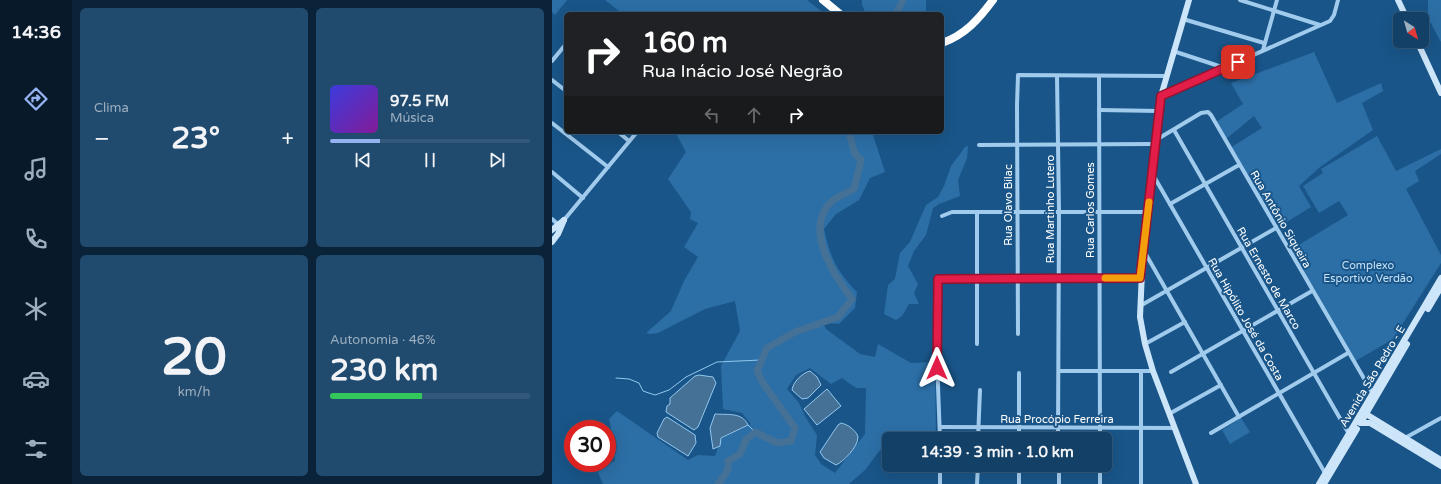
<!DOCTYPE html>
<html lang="pt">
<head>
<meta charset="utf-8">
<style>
  body { margin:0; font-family:"Varela Round",sans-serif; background:#204b6f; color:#f1f3f6; height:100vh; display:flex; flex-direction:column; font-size:15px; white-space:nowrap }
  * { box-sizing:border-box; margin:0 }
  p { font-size:13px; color:#9dafbf }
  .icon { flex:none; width:22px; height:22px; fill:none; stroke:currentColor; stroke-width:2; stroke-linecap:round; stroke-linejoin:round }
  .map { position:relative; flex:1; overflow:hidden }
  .panel { display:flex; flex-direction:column; gap:8px; padding:8px; background:#0a2338; width:480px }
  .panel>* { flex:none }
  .top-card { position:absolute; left:12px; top:12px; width:380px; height:122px; border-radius:6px; box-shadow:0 4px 16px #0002,0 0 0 1px #32597a; background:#202124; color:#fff; overflow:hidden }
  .needle { width:26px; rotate:143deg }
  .controls { position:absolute; left:841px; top:12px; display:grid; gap:8px }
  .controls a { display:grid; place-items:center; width:36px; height:36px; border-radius:6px; background:#134066; box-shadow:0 4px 16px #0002,0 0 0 1px #32597a; font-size:20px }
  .speed { position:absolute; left:12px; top:420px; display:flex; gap:8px; font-size:20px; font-weight:700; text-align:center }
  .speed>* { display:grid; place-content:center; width:52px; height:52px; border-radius:50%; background:#134066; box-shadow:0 4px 16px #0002,0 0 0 1px #32597a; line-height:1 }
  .speed .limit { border:6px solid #d22; background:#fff; color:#111 }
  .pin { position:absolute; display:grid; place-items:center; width:34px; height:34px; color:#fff; margin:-17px; border-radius:8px; box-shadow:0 2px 6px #0006 }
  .me { position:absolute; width:44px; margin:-22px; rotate:0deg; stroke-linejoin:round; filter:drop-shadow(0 0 3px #0008) }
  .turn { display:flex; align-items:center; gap:14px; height:84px; padding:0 12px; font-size:18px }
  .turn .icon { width:52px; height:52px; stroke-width:2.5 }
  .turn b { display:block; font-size:28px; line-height:34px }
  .lanes { display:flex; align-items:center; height:38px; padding:0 12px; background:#0003; justify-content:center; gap:20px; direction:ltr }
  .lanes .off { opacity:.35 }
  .big { font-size:30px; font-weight:700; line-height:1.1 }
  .panel .card { flex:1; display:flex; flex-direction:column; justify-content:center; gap:6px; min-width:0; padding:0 14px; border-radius:6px; background:#204b6f }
  .panel .dial { align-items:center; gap:0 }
  .dial b { font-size:52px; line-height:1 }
  .song { display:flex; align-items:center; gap:12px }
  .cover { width:48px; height:48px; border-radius:6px; background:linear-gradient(135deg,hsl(240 70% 55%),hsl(290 70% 35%)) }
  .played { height:4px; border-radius:2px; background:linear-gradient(90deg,#95b2f1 25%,#32597a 25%) }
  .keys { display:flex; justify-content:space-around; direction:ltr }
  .heat { display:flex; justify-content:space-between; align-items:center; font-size:22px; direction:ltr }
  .charge { height:6px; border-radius:3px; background:linear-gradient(90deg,#34c759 46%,#32597a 0) }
  .panel .tiles { flex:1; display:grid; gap:8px; grid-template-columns:repeat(2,1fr) }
  .trip { position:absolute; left:330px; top:432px; width:230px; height:40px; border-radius:6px; background:#134066; box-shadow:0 4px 16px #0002,0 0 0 1px #32597a; font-weight:700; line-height:40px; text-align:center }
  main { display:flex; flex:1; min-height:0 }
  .tab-bar { display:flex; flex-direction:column; width:72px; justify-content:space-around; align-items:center; background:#081a29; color:#9dafbf }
  .tab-bar .icon { width:28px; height:28px }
  .tab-bar .active { color:#95b2f1 }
  .tab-bar b { font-size:18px; color:#f1f3f6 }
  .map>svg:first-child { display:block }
  .green { fill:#2c6fa6; fill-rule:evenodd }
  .water { fill:#457196; stroke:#93c8ef }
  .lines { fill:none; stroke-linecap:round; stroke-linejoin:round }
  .stream { stroke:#93c8ef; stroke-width:1 }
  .river { stroke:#457196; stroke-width:7 }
  .street { stroke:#a1cbed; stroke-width:4 }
  .secondary { stroke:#cde5f9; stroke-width:6 }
  .highway { stroke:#fff; stroke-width:8 }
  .route-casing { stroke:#92132f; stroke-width:10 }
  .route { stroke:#e11d48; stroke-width:7 }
  .slow { stroke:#f59e0b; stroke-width:7 }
  .labels { text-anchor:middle; stroke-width:4; stroke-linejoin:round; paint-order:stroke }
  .street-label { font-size:11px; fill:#fff; stroke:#195588 }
  .park-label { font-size:11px; fill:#c6e3f9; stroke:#195588 }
</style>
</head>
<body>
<main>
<nav class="tab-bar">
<b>14:36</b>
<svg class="icon active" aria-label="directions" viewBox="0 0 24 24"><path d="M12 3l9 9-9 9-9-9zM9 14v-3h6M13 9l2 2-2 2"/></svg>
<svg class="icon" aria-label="music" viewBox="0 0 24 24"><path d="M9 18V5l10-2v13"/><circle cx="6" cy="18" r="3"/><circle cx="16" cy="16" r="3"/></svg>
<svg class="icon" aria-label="phone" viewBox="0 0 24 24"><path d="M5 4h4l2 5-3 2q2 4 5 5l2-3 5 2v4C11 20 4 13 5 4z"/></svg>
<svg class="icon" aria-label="climate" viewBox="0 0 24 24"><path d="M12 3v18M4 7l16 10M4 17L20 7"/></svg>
<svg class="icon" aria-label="car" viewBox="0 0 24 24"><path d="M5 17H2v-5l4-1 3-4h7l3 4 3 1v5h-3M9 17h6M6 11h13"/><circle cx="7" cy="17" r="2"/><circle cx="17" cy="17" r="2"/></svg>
<svg class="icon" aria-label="filters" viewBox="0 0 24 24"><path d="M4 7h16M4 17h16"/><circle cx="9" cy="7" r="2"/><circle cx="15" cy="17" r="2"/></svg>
</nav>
<section class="panel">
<div class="tiles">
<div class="card"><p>Clima</p>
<div class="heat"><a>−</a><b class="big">23°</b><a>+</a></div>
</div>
<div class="card">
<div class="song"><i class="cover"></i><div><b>97.5 FM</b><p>Música</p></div></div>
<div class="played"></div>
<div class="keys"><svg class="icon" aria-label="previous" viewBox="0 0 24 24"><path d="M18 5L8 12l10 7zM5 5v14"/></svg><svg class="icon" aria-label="pause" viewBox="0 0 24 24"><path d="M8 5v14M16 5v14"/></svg><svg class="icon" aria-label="next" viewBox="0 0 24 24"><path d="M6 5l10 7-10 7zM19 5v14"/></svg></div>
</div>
<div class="card dial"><b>20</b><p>km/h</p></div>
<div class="card"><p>Autonomia · 46%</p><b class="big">230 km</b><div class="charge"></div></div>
</div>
</section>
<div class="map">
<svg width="889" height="484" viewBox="0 0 889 484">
  <rect width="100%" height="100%" fill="#195588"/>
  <g class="green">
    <path d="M0,0H15L3,15L0,12Z"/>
    <path d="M53,0H255L273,14H71Z"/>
    <path d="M310,0H374V14H314L310,5Z"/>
    <path d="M876,0H889V42L876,18Z"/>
    <path d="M762,52L785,103L829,83L831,91L810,103L821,130L768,167L747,186L759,207L725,228L678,148L710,128L702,116L674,139L664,122L691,104L679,83Z"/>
    <path d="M123,132H320L333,172L318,178L307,200L284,214L272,229C278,257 285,272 305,292L303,308L287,324L271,323L274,329L308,354L323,357L326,344L359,363L383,362L384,439H337V445H333L328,450L313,470L297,484H51L45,470L63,461L62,444L57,419L65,411L136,460L146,455L163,456L169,439L199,424L190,413L171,409L169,366L188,331L183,301L153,309L106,333L98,334L94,333L119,311L132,281L146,257L132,247L146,223L138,219L139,212L116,179L134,152ZM258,368L279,384L290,378L304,388H314L313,434L283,473L269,464L263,455L265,435L254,418L247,403L235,389L244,375Z"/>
    <path d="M825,136L844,171L889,149V154L863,171L867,181L854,189L889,255V263L841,339L802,362L737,251L796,215L787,201L767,213L751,186L771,173L769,169Z"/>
    <path d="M416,146L415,158L406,180L408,196L387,204L381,208L374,235L362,251L356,266L366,284L362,293L367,304H357L350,316L344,320L332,314L336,285L343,279L348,253L358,242L374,205L386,197L392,186L399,166L413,147Z"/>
    <path d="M689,418L698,432L678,444L670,430Z"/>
  </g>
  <g class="water">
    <path d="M258,371L265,377L269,385L256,398L250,399L240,390C241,382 250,373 258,371Z"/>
    <path d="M147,375L161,377L164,383L146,427L142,430L114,412L115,406L118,404V398L143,376Z"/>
    <path d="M275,389L289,406L265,425L252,409Z"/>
    <path d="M163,414C176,415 190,412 196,425L169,438L168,446L161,449L158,428Z"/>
    <path d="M115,417L143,435L144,443L136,456L106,437L105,433L112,419Z"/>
    <path d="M289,423C293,424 295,425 298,427C301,430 305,432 306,437C306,447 292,461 284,465L272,458L268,452L286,425Z"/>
  </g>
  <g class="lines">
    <g class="stream">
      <path d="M64,378L77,379L87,383L91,391L103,395L117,390L134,377L165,362L209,360"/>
      <path d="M196,425L203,432"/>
    </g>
    <g class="river">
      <path d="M344,14L351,0"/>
      <path d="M166,484L176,470V461L188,454L194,440L203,432L225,443L239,441L243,428L211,383L205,371L215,348L243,332L286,317L300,299C281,274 251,229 280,201C286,196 295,193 302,189L309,160L303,154L297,132"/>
    </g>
    <g class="street">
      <path d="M688,0L768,25"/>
      <path d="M631,19L712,43"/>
      <path d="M711,50L725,0"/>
      <path d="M621,51L673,68"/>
      <path d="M0,61L14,44"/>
      <path d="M505,76L507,212L506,439"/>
      <path d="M547,76L548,439"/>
      <path d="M0,80L14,91"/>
      <path d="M609,96L778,21L782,15L786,0"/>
      <path d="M547,110L607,111"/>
      <path d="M0,123L56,167"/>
      <path d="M622,130L797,434"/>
      <path d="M66,132L77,141"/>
      <path d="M604,140L649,113L656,112L659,115L821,394"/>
      <path d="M427,145L603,144"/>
      <path d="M0,172L31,198"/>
      <path d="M600,173L773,473"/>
      <path d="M618,204L687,165"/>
      <path d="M390,216L400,212H596"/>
      <path d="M0,219L8,226"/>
      <path d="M12,220L85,132"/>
      <path d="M592,251L687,417"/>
      <path d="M588,306L724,228"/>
      <path d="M466,334L465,105L466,75L613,76"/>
      <path d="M425,344V213"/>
      <path d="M593,344L633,322"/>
      <path d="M507,371H601"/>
      <path d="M589,371V484"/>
      <path d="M619,372L760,291"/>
      <path d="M467,373V439"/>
      <path d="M617,414L669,385"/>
      <path d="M388,427L622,428"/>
      <path d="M659,433L796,353"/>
      <path d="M853,438L889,418"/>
      <path d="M388,439L385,359L386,279L588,278"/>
      <path d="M426,439L428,390"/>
      <path d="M388,465V484"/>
      <path d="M467,465V484"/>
      <path d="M507,465V484"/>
      <path d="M548,465V484"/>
      <path d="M425,484L426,465"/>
    </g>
    <g class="secondary">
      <path d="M637,0L609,96L591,249L588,317L593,344L601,371L644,484"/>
      <path d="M846,0L855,19"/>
      <path d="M865,41L889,93"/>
      <path d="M0,230L12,220"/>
      <path d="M0,242L6,234L12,220"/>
      <path d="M876,309L889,287"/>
      <path d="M814,414L889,460"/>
      <path d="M811,419L855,344"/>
      <path d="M808,423H818L889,466"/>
      <path d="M767,484L889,278"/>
      <path d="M772,484L805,429"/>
    </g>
    <g class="highway">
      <path d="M271,0L288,14"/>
      <path d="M390,43C413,35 427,19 441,0"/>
    </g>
  </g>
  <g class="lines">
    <defs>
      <path id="route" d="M385,368L386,279L588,278L609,96L686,62"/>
    </defs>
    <use href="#route" class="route-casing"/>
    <use href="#route" class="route"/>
    <path class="slow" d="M553,278H588L597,202"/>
  </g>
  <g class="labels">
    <g class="street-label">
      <text transform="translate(456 205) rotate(-90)" y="4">Rua Olavo Bilac</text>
      <text transform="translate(498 209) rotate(-90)" y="4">Rua Martinho Lutero</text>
      <text transform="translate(538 210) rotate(-90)" y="4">Rua Carlos Gomes</text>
      <text transform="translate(729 219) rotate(60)" y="4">Rua Antônio Siqueira</text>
      <text transform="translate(717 278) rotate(60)" y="4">Rua Ernesto de Marco</text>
      <text transform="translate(694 319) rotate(60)" y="4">Rua Hipólito José da Costa</text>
      <text transform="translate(820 376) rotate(-59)" y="4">Avenida São Pedro - E</text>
      <text x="505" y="423">Rua Procópio Ferreira</text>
    </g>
    <g class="park-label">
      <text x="816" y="269">Complexo<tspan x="816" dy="13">Esportivo Verdão</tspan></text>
    </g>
  </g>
</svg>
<div class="controls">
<a><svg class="needle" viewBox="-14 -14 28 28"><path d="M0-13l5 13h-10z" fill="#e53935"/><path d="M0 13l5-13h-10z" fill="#9dafbf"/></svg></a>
</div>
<div class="speed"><div class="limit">30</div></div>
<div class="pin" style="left:686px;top:62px;background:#d93025"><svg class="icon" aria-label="arrive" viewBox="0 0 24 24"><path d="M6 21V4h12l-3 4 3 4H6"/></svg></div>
<svg class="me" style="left:385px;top:368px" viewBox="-20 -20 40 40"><path d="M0-17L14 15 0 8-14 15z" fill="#e11d48" stroke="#fff" stroke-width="4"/></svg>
<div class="trip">14:39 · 3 min · 1.0 km</div>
<div class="top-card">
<div class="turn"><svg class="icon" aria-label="right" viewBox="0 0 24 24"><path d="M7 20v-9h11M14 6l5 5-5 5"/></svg><div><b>160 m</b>Rua Inácio José Negrão</div></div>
<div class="lanes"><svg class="icon off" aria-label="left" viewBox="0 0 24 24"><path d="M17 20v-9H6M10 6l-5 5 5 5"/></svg><svg class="icon off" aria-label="ahead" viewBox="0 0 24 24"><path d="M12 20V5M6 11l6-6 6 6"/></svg><svg class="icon" aria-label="right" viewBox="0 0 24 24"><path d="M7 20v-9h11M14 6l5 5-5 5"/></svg></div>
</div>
</div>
</main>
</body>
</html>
